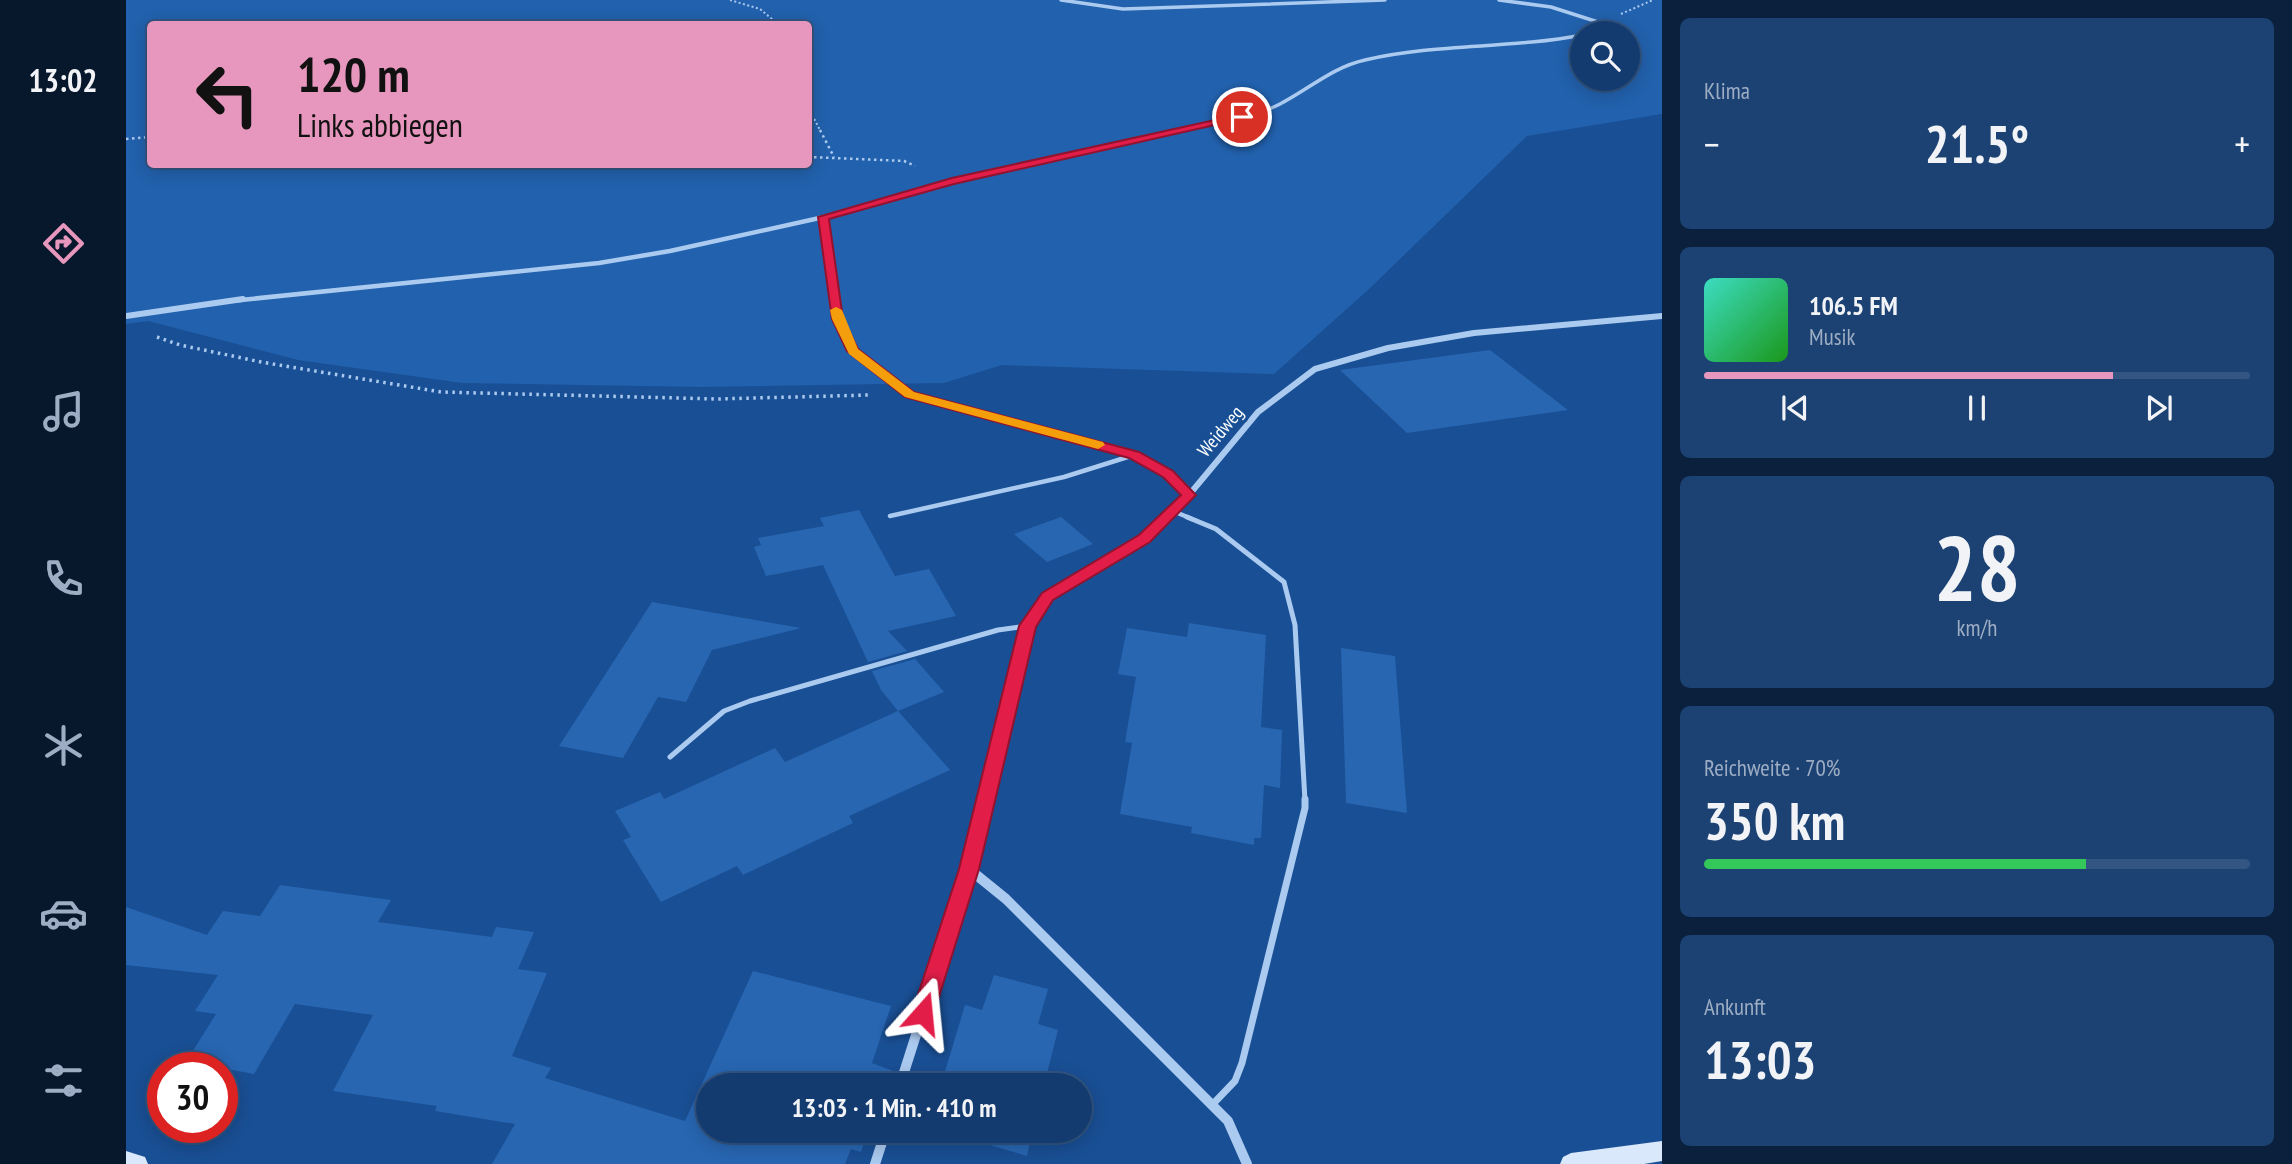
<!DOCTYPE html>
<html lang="de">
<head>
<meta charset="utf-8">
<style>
  body { margin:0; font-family:"PT Sans Narrow",sans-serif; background:#1c4274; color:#f1f3f6; height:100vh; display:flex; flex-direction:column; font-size:26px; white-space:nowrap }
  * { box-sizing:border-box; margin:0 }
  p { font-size:23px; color:#9dadc3 }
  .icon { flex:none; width:38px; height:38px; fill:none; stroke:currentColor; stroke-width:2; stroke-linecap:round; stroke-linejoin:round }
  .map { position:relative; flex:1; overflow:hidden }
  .panel { display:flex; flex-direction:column; gap:18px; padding:18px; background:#0a203d; width:630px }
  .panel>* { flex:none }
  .guide { position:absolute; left:21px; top:21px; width:665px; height:147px; border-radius:7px; box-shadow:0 4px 18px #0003,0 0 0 2px #325582; background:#e797bd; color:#111; overflow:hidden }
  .tools { position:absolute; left:1444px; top:21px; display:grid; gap:14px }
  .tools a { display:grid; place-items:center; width:70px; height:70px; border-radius:50%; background:#133b6f; box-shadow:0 4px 18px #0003,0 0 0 2px #325582; font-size:35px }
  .speed { position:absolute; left:21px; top:1052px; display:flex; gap:14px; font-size:35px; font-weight:700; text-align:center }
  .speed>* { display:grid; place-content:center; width:91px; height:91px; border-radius:50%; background:#133b6f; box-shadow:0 4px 18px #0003,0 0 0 2px #325582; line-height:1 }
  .speed .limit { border:10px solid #d22; background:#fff; color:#111 }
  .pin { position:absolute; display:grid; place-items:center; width:60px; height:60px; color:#fff; margin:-30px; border:4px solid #fff; border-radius:50%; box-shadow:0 2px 7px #0007 }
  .me { position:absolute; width:77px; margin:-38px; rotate:18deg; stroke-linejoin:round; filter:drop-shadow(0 0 5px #0008) }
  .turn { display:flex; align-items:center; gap:24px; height:147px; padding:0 35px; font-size:32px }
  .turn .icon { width:91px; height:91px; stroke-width:2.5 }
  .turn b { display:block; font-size:49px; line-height:60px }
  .big { font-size:52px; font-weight:600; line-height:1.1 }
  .panel .tile { flex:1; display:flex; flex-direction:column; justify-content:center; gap:10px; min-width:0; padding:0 24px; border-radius:10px; background:#1c4274 }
  .panel .dial { align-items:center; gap:0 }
  .dial b { font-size:91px; line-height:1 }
  .song { display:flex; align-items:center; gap:21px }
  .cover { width:84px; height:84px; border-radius:10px; background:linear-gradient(135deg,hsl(170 70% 55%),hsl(120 70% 35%)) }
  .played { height:7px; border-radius:4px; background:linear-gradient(90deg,#e797bd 75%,#325582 75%) }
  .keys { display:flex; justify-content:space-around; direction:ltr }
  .heat { display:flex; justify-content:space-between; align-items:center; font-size:38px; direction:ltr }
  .charge { height:10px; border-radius:5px; background:linear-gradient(90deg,#34c759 70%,#325582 0) }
  .trip { position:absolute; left:570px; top:1073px; width:396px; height:70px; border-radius:35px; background:#133b6f; box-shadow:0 4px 18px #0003,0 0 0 2px #325582; font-weight:600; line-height:70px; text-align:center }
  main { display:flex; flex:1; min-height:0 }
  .menu { display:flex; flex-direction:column; width:126px; justify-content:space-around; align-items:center; background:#08182c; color:#9dadc3 }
  .menu .icon { width:49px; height:49px }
  .menu .current { color:#e797bd }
  .menu b { font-size:32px; color:#f1f3f6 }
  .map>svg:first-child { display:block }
  .green { fill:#2261ad; fill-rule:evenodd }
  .building { fill:#2866b2 }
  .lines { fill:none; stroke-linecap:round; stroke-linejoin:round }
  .path-far2 { stroke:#abcaf0; stroke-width:2; stroke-dasharray:2 2.5; stroke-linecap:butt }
  .path-far1 { stroke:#abcaf0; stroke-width:2.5; stroke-dasharray:2.5 3.5; stroke-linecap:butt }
  .path { stroke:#abcaf0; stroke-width:3.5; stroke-dasharray:2.5 4.5; stroke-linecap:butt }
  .lane-far2 { stroke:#abcaf0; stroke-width:4.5 }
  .lane-far1 { stroke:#abcaf0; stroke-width:5 }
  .lane { stroke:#abcaf0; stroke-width:7 }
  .street-far4 { stroke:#abcaf0; stroke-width:3.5 }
  .street-far3 { stroke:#abcaf0; stroke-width:4.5 }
  .street-far2 { stroke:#abcaf0; stroke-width:6 }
  .street-far1 { stroke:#abcaf0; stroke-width:8 }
  .street { stroke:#abcaf0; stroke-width:10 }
  .secondary { fill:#d9e8fb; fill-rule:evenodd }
  .route { fill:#e11d48; stroke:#92132f; stroke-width:2 }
  .slow { fill:#f59e0b }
  .labels { text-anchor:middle; stroke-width:7; stroke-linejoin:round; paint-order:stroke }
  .street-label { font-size:19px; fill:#fff; stroke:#194f94 }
</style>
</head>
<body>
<main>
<nav class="menu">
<b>13:02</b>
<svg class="icon current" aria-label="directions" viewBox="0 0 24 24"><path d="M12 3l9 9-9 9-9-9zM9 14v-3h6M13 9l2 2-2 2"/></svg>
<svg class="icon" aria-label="music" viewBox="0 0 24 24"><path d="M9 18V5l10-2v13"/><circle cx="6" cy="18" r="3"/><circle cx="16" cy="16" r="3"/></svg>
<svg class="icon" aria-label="phone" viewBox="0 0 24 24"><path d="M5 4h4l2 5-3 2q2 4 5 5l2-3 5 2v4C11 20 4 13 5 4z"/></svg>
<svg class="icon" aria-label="climate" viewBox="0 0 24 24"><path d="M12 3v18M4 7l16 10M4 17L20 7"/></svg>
<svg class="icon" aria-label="car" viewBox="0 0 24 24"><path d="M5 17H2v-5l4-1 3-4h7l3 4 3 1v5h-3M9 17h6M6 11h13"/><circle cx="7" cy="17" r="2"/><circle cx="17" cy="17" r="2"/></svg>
<svg class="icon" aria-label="filters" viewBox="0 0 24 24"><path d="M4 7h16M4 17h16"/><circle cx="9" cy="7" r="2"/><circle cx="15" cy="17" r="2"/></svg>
</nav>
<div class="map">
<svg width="1536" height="1164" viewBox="0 0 1536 1164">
  <rect width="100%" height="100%" fill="#194f94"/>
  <path class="green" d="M0,0H1536V114L1401,136L1242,290L1148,374L876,365L818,383L576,387L336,383L172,360L22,321L0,324ZM24,24H682V164H24ZM1456,33H1502V79H1456Z"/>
  <g class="building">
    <path d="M1364,350L1442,410L1281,433L1214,370Z"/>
    <path d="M733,510L769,576L803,569L830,616L762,631L781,651L742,662L697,565L640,576L628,547L635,545L632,538L698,526L694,518Z"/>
    <path d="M935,517L967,544L921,562L888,534Z"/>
    <path d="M526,602L675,628L586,650L560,702L532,697L497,758L433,746Z"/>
    <path d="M1063,623L1140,635L1135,727L1156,730L1154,788L1138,785L1135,838H1128V845L1065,833L1066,827L994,814L1006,743L999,742L1010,677L992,674L1001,628L1061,637Z"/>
    <path d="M1215,648L1269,656L1281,813L1220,803Z"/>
    <path d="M789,659L818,692L772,711L755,690L746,671Z"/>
    <path d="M772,711L824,770L723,816L727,823L617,875L611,866L535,902L497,840L505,837L489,811L534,792L538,799L649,748L659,762Z"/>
    <path d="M154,885L265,900L252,922L366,937L370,927L408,932L392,969L421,973L386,1056L425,1068L419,1078L559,1121L627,971L765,1006L746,1063L770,1072L767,1085H583V1130H742L735,1152L725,1149L719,1164H366L389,1124L309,1111L311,1106L207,1091L247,1015L169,1004L128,1074L96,1068L58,1065L90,1014L69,1011L92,975L0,965V907L81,935L97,911L134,916Z"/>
    <path d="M868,975L922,989L912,1024L932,1030L918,1085H815L839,1005L856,1010Z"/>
    <path d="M812,1130H907L901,1156Z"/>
  </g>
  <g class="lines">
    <g class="path-far2">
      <path d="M604,0L634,9L652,24"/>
      <path d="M1495,14L1527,0"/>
      <path d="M682,107L695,132"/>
    </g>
    <g class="path-far1">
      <path d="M694,130L708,157"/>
      <path d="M0,139L24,137"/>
      <path d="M682,157L778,161L789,166"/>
    </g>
    <path class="path" d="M31,337L54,345L135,362L315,392L591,399L744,395"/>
    <g class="lane-far2">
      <path d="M1047,511L1066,519"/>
      <path d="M764,516L938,477L1008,455"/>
    </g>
    <g class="lane-far1">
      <path d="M1061,517L1090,529L1158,582L1169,625L1179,801"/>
      <path d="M544,757L598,711L624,701L872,630L902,626"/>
    </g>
    <path class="lane" d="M1086,1105L1109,1081L1116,1063L1179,808V799"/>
    <g class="street-far4">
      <path d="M935,0L997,9L1259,0"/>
      <path d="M1373,0L1425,7L1475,23L1460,33"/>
      <path d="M1046,132C1081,124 1123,120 1154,104C1183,89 1207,67 1239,60C1310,43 1385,49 1456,35"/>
    </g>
    <g class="street-far3">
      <path d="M698,217L709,301"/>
      <path d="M105,301L473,263L544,251L698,217L826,181L1054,130"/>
    </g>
    <g class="street-far2">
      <path d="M709,299L712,319L727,351L783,395L1008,455L1042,474L1063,495"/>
      <path d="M0,316L117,299"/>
      <path d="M1039,519L1063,495L1132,412L1189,369L1262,348L1348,333L1536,316"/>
    </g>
    <path class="street-far1" d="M859,801L902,626L921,597L1019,539L1041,517"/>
    <g class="street">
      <path d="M843,869L880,899L1102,1121L1121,1164"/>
      <path d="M774,1085L843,869L860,799"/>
      <path d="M749,1164L760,1130"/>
    </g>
    <g class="secondary">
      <path d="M1536,1141V1161L1518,1164H1434L1437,1157L1445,1153Z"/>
      <path d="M0,1151L19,1157L22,1164H0Z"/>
    </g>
  </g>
  <path class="route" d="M1116,114L1120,115V118L828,184L703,219L717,319L732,349L788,392L1013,452L1047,471L1070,495L1024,542L927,600L910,627L853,869L808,1013L805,1020L797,1023L789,1020L786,1013L833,869L893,626L916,593L1013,535L1055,495L1037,477L1003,458L779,397L721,351L706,319L692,217L826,178Z"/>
  <path class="slow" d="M710,307L716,310L732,349L788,392L977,442L979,445L972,449L779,397L723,354L706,319L704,310Z"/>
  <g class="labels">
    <g class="street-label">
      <text transform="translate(1094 431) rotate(-50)" y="7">Weidweg</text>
    </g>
  </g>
</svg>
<div class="tools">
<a><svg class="icon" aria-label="search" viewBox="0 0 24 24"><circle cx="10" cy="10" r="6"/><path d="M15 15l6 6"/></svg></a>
</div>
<div class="speed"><div class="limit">30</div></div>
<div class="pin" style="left:1116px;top:117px;background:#d93025"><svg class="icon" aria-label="arrive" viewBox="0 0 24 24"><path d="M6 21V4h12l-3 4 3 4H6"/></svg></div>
<svg class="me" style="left:797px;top:1013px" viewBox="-20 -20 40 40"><path d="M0-17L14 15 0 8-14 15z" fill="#e11d48" stroke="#fff" stroke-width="4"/></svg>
<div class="trip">13:03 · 1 Min. · 410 m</div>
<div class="guide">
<div class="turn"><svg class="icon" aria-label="left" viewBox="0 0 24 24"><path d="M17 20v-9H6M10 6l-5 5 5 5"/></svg><div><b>120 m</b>Links abbiegen</div></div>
</div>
</div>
<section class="panel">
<div class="tile"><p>Klima</p>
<div class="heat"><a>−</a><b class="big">21.5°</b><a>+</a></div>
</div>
<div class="tile">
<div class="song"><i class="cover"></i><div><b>106.5 FM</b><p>Musik</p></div></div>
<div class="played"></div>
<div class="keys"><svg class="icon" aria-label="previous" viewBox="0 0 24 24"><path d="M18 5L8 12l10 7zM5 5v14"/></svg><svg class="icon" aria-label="pause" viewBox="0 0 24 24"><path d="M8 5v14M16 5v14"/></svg><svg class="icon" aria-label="next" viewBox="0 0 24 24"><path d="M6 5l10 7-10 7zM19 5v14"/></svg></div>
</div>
<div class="tile dial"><b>28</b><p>km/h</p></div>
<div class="tile"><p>Reichweite · 70%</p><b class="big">350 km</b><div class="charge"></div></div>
<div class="tile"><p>Ankunft</p><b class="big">13:03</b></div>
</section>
</main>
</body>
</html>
